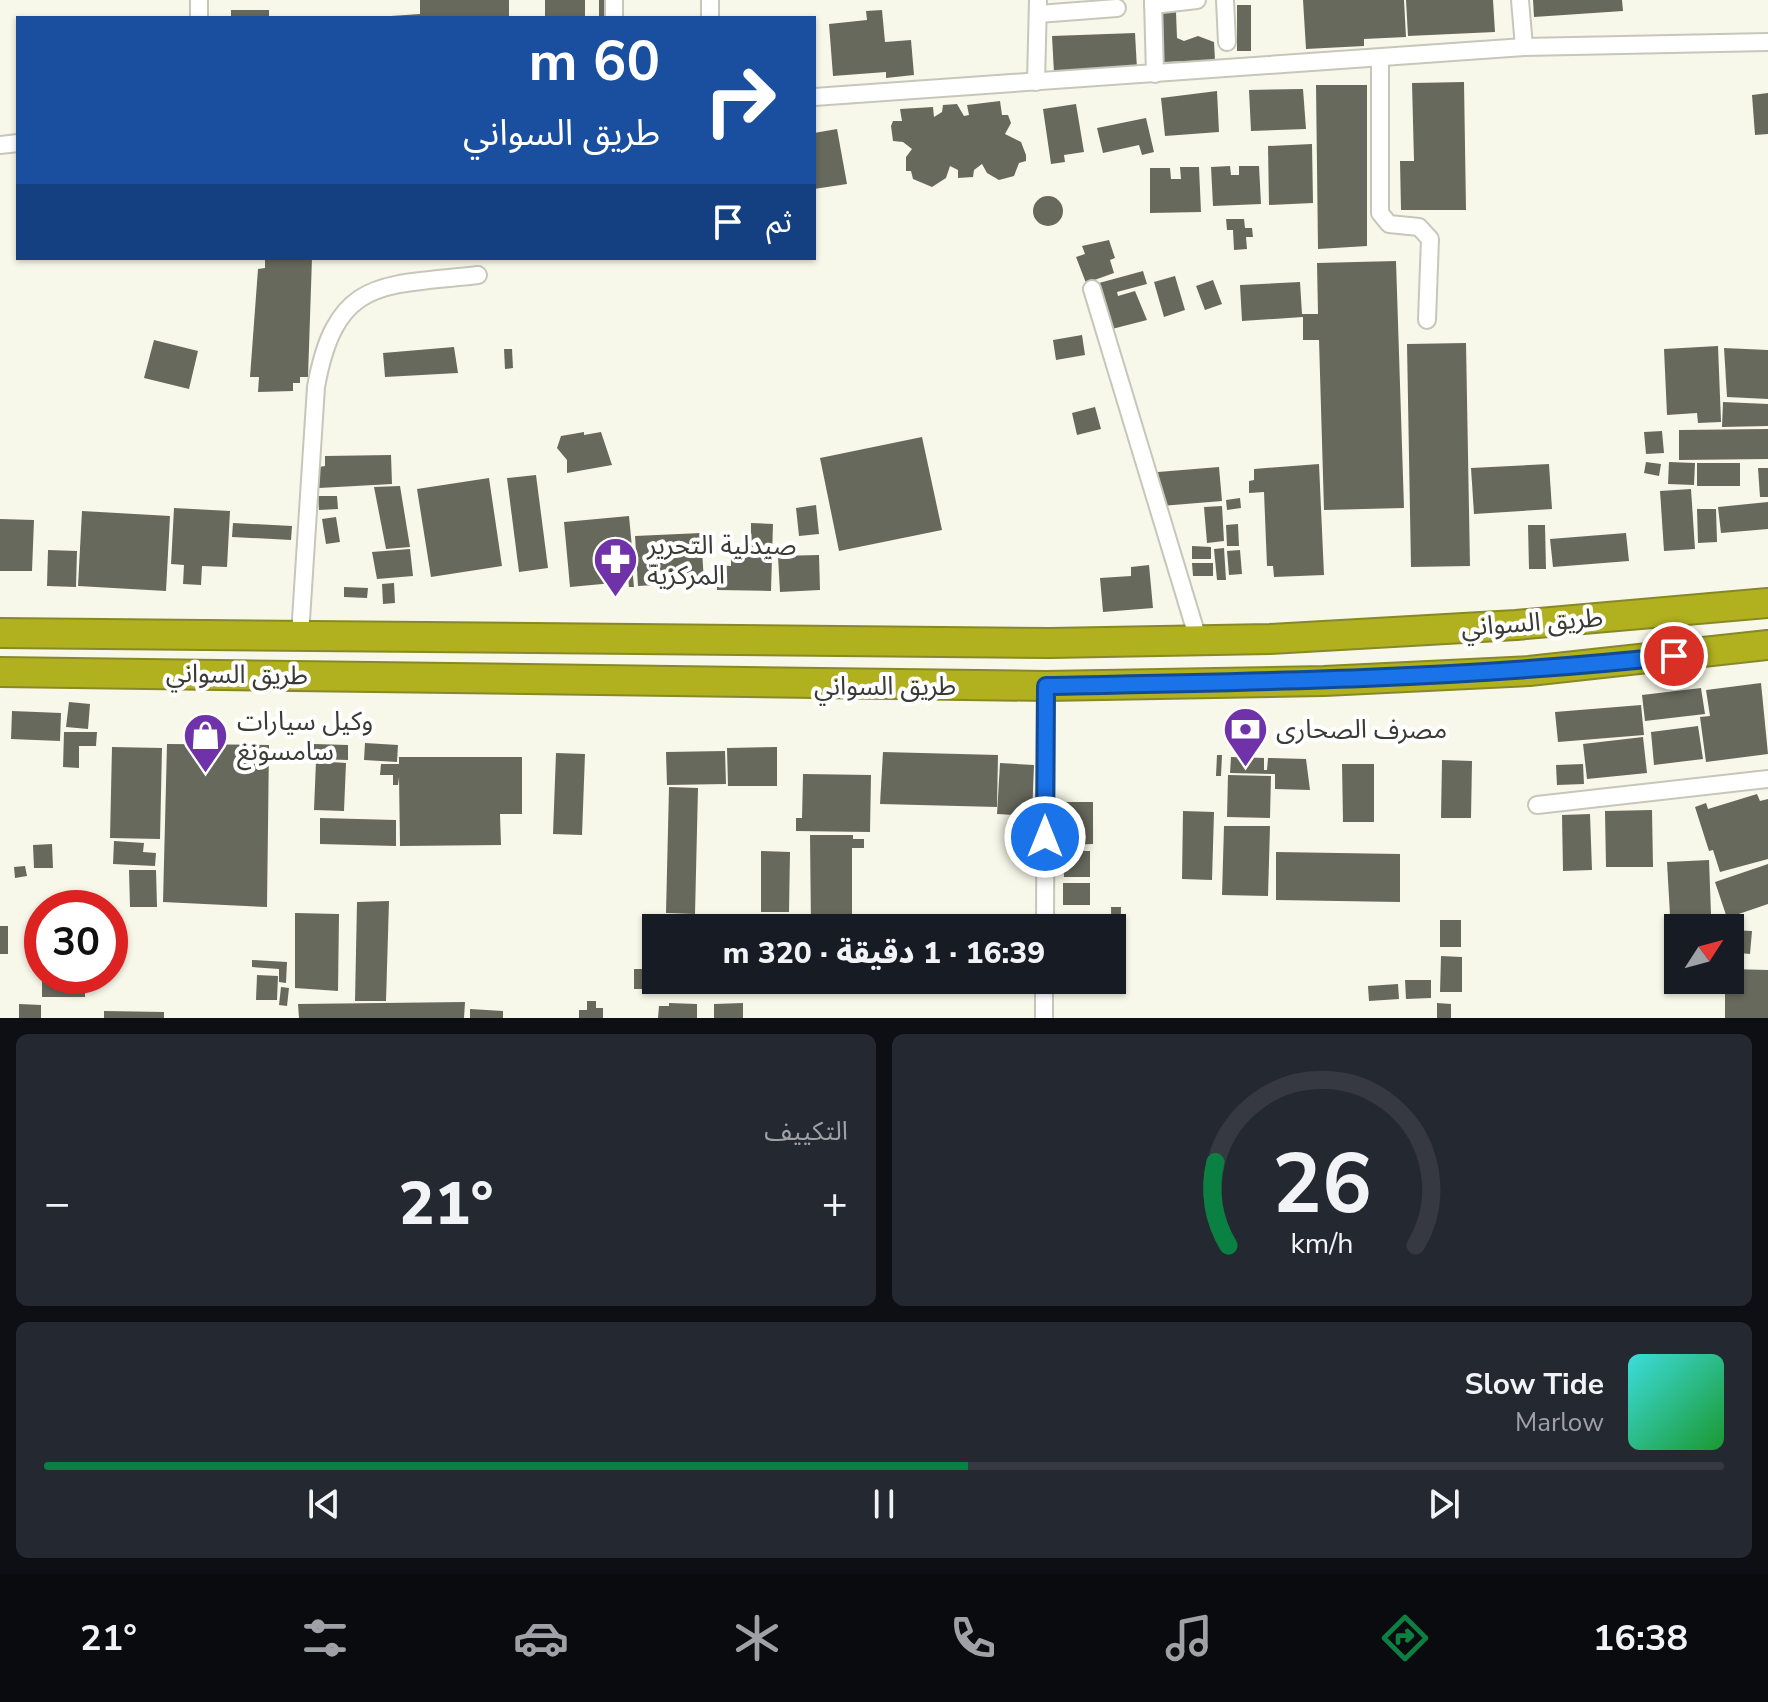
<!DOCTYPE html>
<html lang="ar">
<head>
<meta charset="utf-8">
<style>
  body { margin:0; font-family:"Nunito Sans","Noto Sans Arabic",sans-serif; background:#242831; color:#f1f3f6; direction:rtl; height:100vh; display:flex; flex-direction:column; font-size:30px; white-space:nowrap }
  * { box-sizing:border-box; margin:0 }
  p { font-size:26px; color:#9ea1a6 }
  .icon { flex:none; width:44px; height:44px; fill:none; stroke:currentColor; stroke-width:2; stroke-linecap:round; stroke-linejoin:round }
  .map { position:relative; height:1018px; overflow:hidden; direction:ltr }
  .panel { display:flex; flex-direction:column; gap:16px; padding:16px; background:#0d0f14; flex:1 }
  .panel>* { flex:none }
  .top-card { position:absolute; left:16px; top:16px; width:800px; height:244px; border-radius:0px; box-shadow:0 2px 6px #0004; direction:rtl; background:#1a4fa0; color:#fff; overflow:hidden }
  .needle { width:52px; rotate:54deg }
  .tools { position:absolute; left:1664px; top:914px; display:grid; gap:16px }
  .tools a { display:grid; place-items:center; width:80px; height:80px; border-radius:0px; background:#171b24; box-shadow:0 2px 6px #0004; font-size:40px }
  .speed { position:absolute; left:24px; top:890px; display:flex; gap:16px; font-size:40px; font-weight:700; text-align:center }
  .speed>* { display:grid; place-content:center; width:104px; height:104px; border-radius:50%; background:#171b24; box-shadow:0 2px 6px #0004; line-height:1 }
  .speed .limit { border:12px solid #d22; background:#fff; color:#111 }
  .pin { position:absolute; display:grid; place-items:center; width:68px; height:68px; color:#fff; margin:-34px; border:4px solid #fff; border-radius:50%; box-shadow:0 2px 8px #0007 }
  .me { position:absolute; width:88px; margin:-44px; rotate:0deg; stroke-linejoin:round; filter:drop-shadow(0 0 6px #0008) }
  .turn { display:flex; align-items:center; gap:28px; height:168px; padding:0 24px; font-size:36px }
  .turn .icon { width:104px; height:104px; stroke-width:2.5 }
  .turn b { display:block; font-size:56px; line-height:68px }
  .then { display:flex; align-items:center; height:76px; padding:0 24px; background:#0003; gap:16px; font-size:30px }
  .big { font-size:60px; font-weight:800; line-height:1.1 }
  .panel .widget { flex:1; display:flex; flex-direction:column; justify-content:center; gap:12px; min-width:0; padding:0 28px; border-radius:12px; background:#242831 }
  .panel .dial { align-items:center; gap:0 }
  .dial svg { height:208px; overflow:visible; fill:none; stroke:#363941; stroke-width:7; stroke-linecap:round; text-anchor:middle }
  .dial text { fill:#f1f3f6; stroke:none }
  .song { display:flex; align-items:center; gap:24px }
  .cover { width:96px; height:96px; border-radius:12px; background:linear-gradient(135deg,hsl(180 70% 55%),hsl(130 70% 35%)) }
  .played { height:8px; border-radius:4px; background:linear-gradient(90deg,#0b8043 55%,#363941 55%) }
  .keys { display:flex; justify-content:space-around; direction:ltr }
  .heat { display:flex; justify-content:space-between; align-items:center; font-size:44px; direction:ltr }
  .panel .tiles { flex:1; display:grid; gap:16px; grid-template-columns:1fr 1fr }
  .widget:last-child { grid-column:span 2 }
  .trip { position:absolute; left:642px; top:914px; width:484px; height:80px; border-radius:0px; background:#171b24; box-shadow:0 2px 6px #0004; font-weight:800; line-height:80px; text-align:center; direction:rtl }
  .tab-bar { display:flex; height:128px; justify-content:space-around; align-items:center; background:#090b0e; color:#9ea1a6 }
  .tab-bar .icon { width:56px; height:56px }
  .tab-bar .on { color:#0b8043 }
  .tab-bar b { font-size:36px; color:#f1f3f6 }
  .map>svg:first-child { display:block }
  .building { fill:#68695d }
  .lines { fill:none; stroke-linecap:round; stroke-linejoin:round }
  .street-casing { stroke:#c6c7b9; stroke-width:20 }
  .highway-casing { stroke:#878827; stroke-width:32 }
  .street { stroke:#fff; stroke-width:16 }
  .highway { stroke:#b1b120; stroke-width:28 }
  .route-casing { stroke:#114b97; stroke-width:20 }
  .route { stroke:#1a73e8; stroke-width:14 }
  .labels { text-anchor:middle; stroke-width:8; stroke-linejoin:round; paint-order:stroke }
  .poi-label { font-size:26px; fill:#3a3b35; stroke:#fff; text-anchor:start }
  .street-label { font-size:26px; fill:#3a3b35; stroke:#fff }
</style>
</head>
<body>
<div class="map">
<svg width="1768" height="1018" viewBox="0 0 1768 1018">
  <rect width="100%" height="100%" fill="#f8f8ea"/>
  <g class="building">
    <path d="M420,0H509V18H362L420,14Z"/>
    <rect x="545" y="0" width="40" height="18"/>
    <rect x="599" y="0" width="9" height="18"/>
    <path d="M1303,0H1404L1406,37L1364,39V46L1306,49Z"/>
    <path d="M1406,0H1493L1495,32L1408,36Z"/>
    <path d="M1533,0H1622L1623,11L1534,17Z"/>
    <rect x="1237" y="5" width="14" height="46"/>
    <rect x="231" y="10" width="38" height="8"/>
    <path d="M882,10L885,42L911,40L914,75L886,78V72L833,76L829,24L867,20L866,11Z"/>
    <path d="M1176,12L1177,38L1184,41L1198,36L1214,42L1215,60L1163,62L1161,13Z"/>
    <path d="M1135,33L1137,69L1054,73L1052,36Z"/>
    <path d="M1464,82L1466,210H1401L1400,161H1414L1412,83Z"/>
    <path d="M1316,85H1367V246L1318,249Z"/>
    <path d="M1303,89L1306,129L1251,131L1249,90Z"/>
    <path d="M1217,91L1219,132L1165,136L1161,98Z"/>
    <path d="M1768,93V134L1755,135L1752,95Z"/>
    <path d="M1000,101L1002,115H1008L1011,123L1005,134L1021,142L1026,155V161L1019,163L1014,176L999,180L987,173L982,164L974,170L973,177L958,178V170L950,166L946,178L932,187L913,179L911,171H906V157L912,149L903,142L893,141L891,126L893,121H902L900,109L933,107L934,117L942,112L943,105L957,104L964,116L969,115L967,105Z"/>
    <path d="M1076,104L1084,152L1064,155L1065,162L1051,164L1043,109Z"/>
    <path d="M1146,118L1154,152L1142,155L1139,145L1103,153L1097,128Z"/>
    <path d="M837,129L847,184L814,189V133Z"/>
    <path d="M1312,144L1313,203L1269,205L1268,146Z"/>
    <path d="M1230,166L1231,175H1239V166H1259L1261,204L1213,206L1211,167Z"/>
    <path d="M1180,167H1199L1201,212L1150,213V168H1170L1171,179H1181Z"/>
    <circle cx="1048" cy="211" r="15"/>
    <path d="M1226,219H1244L1245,228H1252L1253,237H1246L1247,249L1234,250L1233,230H1227Z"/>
    <path d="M1109,240L1115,258L1110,260L1114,273L1086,283L1076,257L1085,254L1082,246Z"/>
    <path d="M265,258H312L308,377H300V383H293V391L258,392L259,377H250L258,269L265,268Z"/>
    <path d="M1396,261L1404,508L1324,510L1319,340H1303V317L1242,321L1240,285L1300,282L1302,314H1318L1317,263Z"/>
    <path d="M1143,271L1147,284L1117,292L1118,296L1135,291L1147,320L1112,329L1099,283Z"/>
    <path d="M1175,276L1185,310L1164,317L1154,282Z"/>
    <path d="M1213,280L1222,304L1205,310L1196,286Z"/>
    <path d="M1082,335L1085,355L1056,360L1053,340Z"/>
    <path d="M154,340L198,351L189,389L144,378Z"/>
    <path d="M1466,343L1470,566L1411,567L1407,344Z"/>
    <path d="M1718,346L1721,422L1698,423L1697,413L1667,415L1664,349Z"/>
    <path d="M454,347L458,373L385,377L383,353Z"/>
    <path d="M1724,348L1768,350V399L1727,397Z"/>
    <path d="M504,349H512L513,368L505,369Z"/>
    <path d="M1723,402L1768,404V426L1722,427Z"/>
    <path d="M1095,407L1101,429L1077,435L1072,413Z"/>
    <path d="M1768,429V459L1679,460V430Z"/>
    <path d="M1662,431L1664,453L1646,454L1644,432Z"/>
    <path d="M584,432V435L601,432L612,465L567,473V460L557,448L561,436Z"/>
    <path d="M922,437L942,530L839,551L820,458Z"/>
    <path d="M391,455L392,484L319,488V467L325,466V456Z"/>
    <path d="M1646,462L1661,464L1659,476L1644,473Z"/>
    <path d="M1669,462L1695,463L1694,485L1668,484Z"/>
    <rect x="1697" y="463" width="43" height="23"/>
    <path d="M1319,464L1324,575L1274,577L1273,566H1267L1264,492L1249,493V481L1254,480V469Z"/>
    <path d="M1549,464L1552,509L1474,514L1471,468Z"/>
    <path d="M1219,467L1222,501L1161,506L1158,472Z"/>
    <path d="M1758,468H1768V497H1760Z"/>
    <path d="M536,475L548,568L519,572L507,478Z"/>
    <path d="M489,478L502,566L431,577L417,489Z"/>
    <path d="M400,486L410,547L386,549L374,487Z"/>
    <path d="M1691,489L1695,549L1664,551L1660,491Z"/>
    <path d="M318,496H337L338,509L319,510Z"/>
    <path d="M1240,498L1241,508L1227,510L1226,500Z"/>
    <path d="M1768,502V529L1721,533L1718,507Z"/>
    <path d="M816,505L819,534L799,536L796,508Z"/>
    <path d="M1222,506L1224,541L1207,543L1204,507Z"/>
    <path d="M174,508L230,511L227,567L202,566L201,585L183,584L184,565L171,564Z"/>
    <path d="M1697,509H1716L1717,542L1698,543Z"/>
    <path d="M82,511L170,516L166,591L78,586Z"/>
    <path d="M629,516L633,558L622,559L624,582L570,587L564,522Z"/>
    <path d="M336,517L340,542L326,544L322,519Z"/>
    <path d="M0,519L34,520L32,571H0Z"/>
    <path d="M233,523L292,526L291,540L232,537Z"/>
    <path d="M751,523L773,524L771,591L717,590V565L731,566V554H737V549H751Z"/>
    <path d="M1238,524L1239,546H1227L1226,525Z"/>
    <path d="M1528,525H1545L1546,569H1529Z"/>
    <path d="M701,533L704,582L638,586L635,536Z"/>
    <path d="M1626,533L1629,561L1553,567L1550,539Z"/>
    <path d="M1192,546L1211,547V559H1192Z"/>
    <path d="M1224,548L1226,580H1217L1214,549Z"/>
    <path d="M410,549L413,576L377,579L372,552Z"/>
    <path d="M48,550L77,551L76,587L47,586Z"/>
    <path d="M1240,550L1242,574L1229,575L1227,551Z"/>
    <path d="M819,555L820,590L780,592L778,556Z"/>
    <path d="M1192,563H1213V576H1193Z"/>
    <path d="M1149,565L1153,608L1103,612L1100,578L1131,576V567Z"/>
    <path d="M632,566L634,587H629L627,567Z"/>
    <path d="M394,583L395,603L383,604L382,584Z"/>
    <path d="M344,587L368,588L367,598L344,597Z"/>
    <path d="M1761,683L1768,754L1706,762L1700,717L1710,716L1706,690Z"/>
    <path d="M1701,688L1705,714L1645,721L1642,695Z"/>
    <path d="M69,702L90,704L88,729L66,727Z"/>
    <path d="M1641,705L1644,735L1558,742L1555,712Z"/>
    <path d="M12,711L61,713L60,741L11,739Z"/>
    <path d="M1698,726L1703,759L1654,765L1651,732Z"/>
    <path d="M64,732H97L96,746H79V768L63,767Z"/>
    <path d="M1643,737L1647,773L1587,779L1583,744Z"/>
    <path d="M365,743L398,745L397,762L364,760Z"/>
    <path d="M167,744L269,745L267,907L163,902Z"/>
    <path d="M314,744L348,745V760L313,759Z"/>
    <path d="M112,747L162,748L160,839L110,838Z"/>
    <path d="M777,747V786H728L727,748Z"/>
    <path d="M725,751L726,784L667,785L666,752Z"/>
    <path d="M883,752L998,755L997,807L880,804Z"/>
    <path d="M556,753L585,754L582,835L553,834Z"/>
    <path d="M1217,755H1222L1221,776H1216Z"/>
    <path d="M399,757H522V814H500L501,845L400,846L399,777L398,785H393V775H380L381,764H399Z"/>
    <path d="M1231,757L1264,758V770H1267L1268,758L1306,759L1310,790L1275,789V774L1230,773Z"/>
    <path d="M1442,760L1472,761L1471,818H1441Z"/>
    <path d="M316,761L346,763L344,811L314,810Z"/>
    <path d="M1000,763L1034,765L1032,816L997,814Z"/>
    <path d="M1342,764H1374V822H1343Z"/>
    <path d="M1583,764L1584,784L1557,785L1556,765Z"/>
    <path d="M803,774L871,775L870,832L796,831V818H802Z"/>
    <path d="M1228,775L1271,776L1270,818L1227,817Z"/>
    <path d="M669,787L698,788L695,914L666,913Z"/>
    <path d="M1757,794L1760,801L1768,799V859L1720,872L1713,850L1709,851L1695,807L1706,803L1708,809Z"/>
    <path d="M1064,802H1093V844L1065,845Z"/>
    <path d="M1652,810L1653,867H1606L1605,811Z"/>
    <path d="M1183,811L1214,812L1212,880L1182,879Z"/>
    <path d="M1590,814L1592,870L1563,871L1562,815Z"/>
    <path d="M320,818L396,820V846L320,844Z"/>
    <path d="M1224,826H1270L1268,896L1222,895Z"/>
    <path d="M810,835H853V839H864V848H852V928H811Z"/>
    <path d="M114,841L144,843L143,852L156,853L155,866L113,864Z"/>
    <path d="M52,844L53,868H34L33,845Z"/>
    <path d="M761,851L790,852L789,912H761Z"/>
    <path d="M1063,851H1090V877H1064Z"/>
    <path d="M1276,852L1400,854V902L1276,900Z"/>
    <path d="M1709,860L1711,914L1670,915L1667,862Z"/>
    <path d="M1768,864V904L1727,918L1715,882Z"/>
    <path d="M25,866L27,876L15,878L14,867Z"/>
    <path d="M129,870H156L157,907H130Z"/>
    <rect x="1063" y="883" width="27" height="22"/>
    <path d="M389,901L386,1001H355L357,902Z"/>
    <path d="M1111,907H1121L1120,961H1112Z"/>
    <path d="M295,913L339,914L338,991L295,988Z"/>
    <rect x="1440" y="920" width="21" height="27"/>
    <path d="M947,922H989V928H941Z"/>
    <rect x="0" y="926" width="8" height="28"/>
    <path d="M1730,930L1752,931L1750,954L1730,952Z"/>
    <path d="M1441,956L1462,957V992H1440Z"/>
    <path d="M252,960L287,962L286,983L279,982V969L252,967Z"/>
    <path d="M634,969H656V980H661V989H634Z"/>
    <path d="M1730,969L1768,970V1018H1725V980H1730Z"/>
    <path d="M257,975L278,976L277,1000H256Z"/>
    <rect x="42" y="976" width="43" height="21"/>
    <path d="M1405,980H1431V998L1406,999Z"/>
    <path d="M1398,984L1399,999L1369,1001L1368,986Z"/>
    <path d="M281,987L289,988L287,1006L279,1005Z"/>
    <path d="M587,1001H596V1008H603V1018H579V1010H587Z"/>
    <path d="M465,1002L464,1018H299L298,1004Z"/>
    <path d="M669,1003L697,1004V1018H658L659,1006H669Z"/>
    <path d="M743,1003V1018H714V1004Z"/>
    <path d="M1437,1003L1451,1004V1018H1437Z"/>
    <path d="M19,1004L41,1005V1018H19Z"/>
    <path d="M470,1009L503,1011V1018H470Z"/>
    <path d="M104,1011L164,1012V1018H104Z"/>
  </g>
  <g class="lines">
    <defs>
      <g id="street">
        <path d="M199,0V18"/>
        <path d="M614,0V18"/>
        <path d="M710,0V18"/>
        <path d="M1153,0L1155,74"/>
        <path d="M1225,0L1227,42"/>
        <path d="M1520,0L1524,47"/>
        <path d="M1153,5L1197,0"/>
        <path d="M1038,14L1117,8"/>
        <path d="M1380,58V213L1389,224L1419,227L1430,239L1427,320"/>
        <path d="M1036,82L1038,0"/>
        <path d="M814,97L1524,47L1768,42"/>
        <path d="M0,145L18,143"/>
        <path d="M1092,289L1198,639"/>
        <path d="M300,635L316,387C336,276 383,286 478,275"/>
        <path d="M1537,805L1768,779"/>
        <path d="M1045,928L1046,686"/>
        <path d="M1044,1018V980"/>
      </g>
      <g id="highway">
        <path d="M0,633L1050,643L1270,639L1516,625L1768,603"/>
        <path d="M0,672L1046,686L1324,681L1529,671L1768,645"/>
      </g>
    </defs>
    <use href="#street" class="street-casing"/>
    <use href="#highway" class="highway-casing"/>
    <use href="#street" class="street"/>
    <use href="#highway" class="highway"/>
  </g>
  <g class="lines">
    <defs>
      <path id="route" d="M1045,837L1046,686C1256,682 1465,679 1674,656"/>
    </defs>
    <use href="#route" class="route-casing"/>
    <use href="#route" class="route"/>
  </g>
  <defs>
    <symbol id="pharmacy-pin" viewBox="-11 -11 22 30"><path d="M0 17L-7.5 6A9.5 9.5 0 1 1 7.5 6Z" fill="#6f32a8" stroke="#fff"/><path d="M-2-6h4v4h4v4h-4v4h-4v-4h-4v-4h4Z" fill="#fff"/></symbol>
    <symbol id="bank-pin" viewBox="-11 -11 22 30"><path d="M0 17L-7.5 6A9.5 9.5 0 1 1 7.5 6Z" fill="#6f32a8" stroke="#fff"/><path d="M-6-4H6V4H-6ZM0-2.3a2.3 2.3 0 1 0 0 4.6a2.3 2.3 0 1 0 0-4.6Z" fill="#fff"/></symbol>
    <symbol id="shop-pin" viewBox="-11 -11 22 30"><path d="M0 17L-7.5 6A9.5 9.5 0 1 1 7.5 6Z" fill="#6f32a8" stroke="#fff"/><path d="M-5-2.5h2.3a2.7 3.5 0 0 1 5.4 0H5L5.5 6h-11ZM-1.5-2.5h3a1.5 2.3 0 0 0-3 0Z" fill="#fff"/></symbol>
  </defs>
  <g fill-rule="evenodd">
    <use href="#pharmacy-pin" x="590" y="534" width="51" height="69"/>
    <use href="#bank-pin" x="1220" y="704" width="51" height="69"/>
    <use href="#shop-pin" x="180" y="710" width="51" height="69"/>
  </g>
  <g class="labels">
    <g class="poi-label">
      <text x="647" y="554">صيدلية التحرير<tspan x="647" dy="30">المركزية</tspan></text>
      <text x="237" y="730">وكيل سيارات<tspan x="237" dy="30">سامسونغ</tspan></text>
      <text x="1276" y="738">مصرف الصحارى</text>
    </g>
    <g class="street-label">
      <text transform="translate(1532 622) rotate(-4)" y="9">طريق السواني</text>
      <text transform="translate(237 674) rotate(1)" y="9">طريق السواني</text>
      <text x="885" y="695">طريق السواني</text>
    </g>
  </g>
</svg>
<div class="tools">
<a><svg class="needle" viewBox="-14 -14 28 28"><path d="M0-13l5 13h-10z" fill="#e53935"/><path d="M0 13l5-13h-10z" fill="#9ea1a6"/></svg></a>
</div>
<div class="speed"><div class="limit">30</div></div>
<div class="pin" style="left:1674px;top:656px;background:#d93025"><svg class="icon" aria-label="arrive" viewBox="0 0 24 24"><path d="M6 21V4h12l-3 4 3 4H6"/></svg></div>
<svg class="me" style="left:1045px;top:837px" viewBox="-20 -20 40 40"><circle r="17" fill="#1a73e8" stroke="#fff" stroke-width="3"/><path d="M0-11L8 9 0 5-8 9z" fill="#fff"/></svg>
<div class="trip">16:39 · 1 دقيقة · 320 m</div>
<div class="top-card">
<div class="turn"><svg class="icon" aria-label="right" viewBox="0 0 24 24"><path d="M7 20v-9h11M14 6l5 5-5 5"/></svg><div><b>60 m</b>طريق السواني</div></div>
<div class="then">ثم<svg class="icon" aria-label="arrive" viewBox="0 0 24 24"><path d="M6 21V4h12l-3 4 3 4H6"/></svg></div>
</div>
</div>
<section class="panel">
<div class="tiles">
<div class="widget dial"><svg viewBox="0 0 100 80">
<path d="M14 69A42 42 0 1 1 86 69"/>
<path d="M14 69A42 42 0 0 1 9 37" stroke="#0b8043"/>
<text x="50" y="56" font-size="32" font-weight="700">26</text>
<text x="50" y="72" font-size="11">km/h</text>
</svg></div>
<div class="widget"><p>التكييف</p>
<div class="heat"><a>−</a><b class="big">21°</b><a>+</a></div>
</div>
<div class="widget">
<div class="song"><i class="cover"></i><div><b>Slow Tide</b><p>Marlow</p></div></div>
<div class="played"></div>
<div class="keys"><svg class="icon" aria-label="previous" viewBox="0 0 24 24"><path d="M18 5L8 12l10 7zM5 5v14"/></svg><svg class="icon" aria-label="pause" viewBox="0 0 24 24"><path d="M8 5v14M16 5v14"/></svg><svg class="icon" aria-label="next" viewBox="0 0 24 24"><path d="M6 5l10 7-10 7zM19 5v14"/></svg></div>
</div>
</div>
</section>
<nav class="tab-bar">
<b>16:38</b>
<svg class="icon on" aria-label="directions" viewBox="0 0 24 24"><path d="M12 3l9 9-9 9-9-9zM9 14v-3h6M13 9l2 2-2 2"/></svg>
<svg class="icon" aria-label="music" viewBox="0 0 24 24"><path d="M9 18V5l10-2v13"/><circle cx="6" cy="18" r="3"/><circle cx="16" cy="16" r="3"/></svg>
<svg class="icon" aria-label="phone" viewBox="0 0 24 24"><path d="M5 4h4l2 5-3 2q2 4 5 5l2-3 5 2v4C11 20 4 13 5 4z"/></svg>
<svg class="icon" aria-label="climate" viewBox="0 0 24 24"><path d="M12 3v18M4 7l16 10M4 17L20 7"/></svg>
<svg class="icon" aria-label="car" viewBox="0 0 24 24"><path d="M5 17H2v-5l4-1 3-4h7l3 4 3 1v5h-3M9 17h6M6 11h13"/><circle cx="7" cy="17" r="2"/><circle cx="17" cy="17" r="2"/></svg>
<svg class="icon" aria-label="filters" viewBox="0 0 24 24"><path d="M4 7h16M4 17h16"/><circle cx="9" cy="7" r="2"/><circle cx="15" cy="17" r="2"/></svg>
<b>21°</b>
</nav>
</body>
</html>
